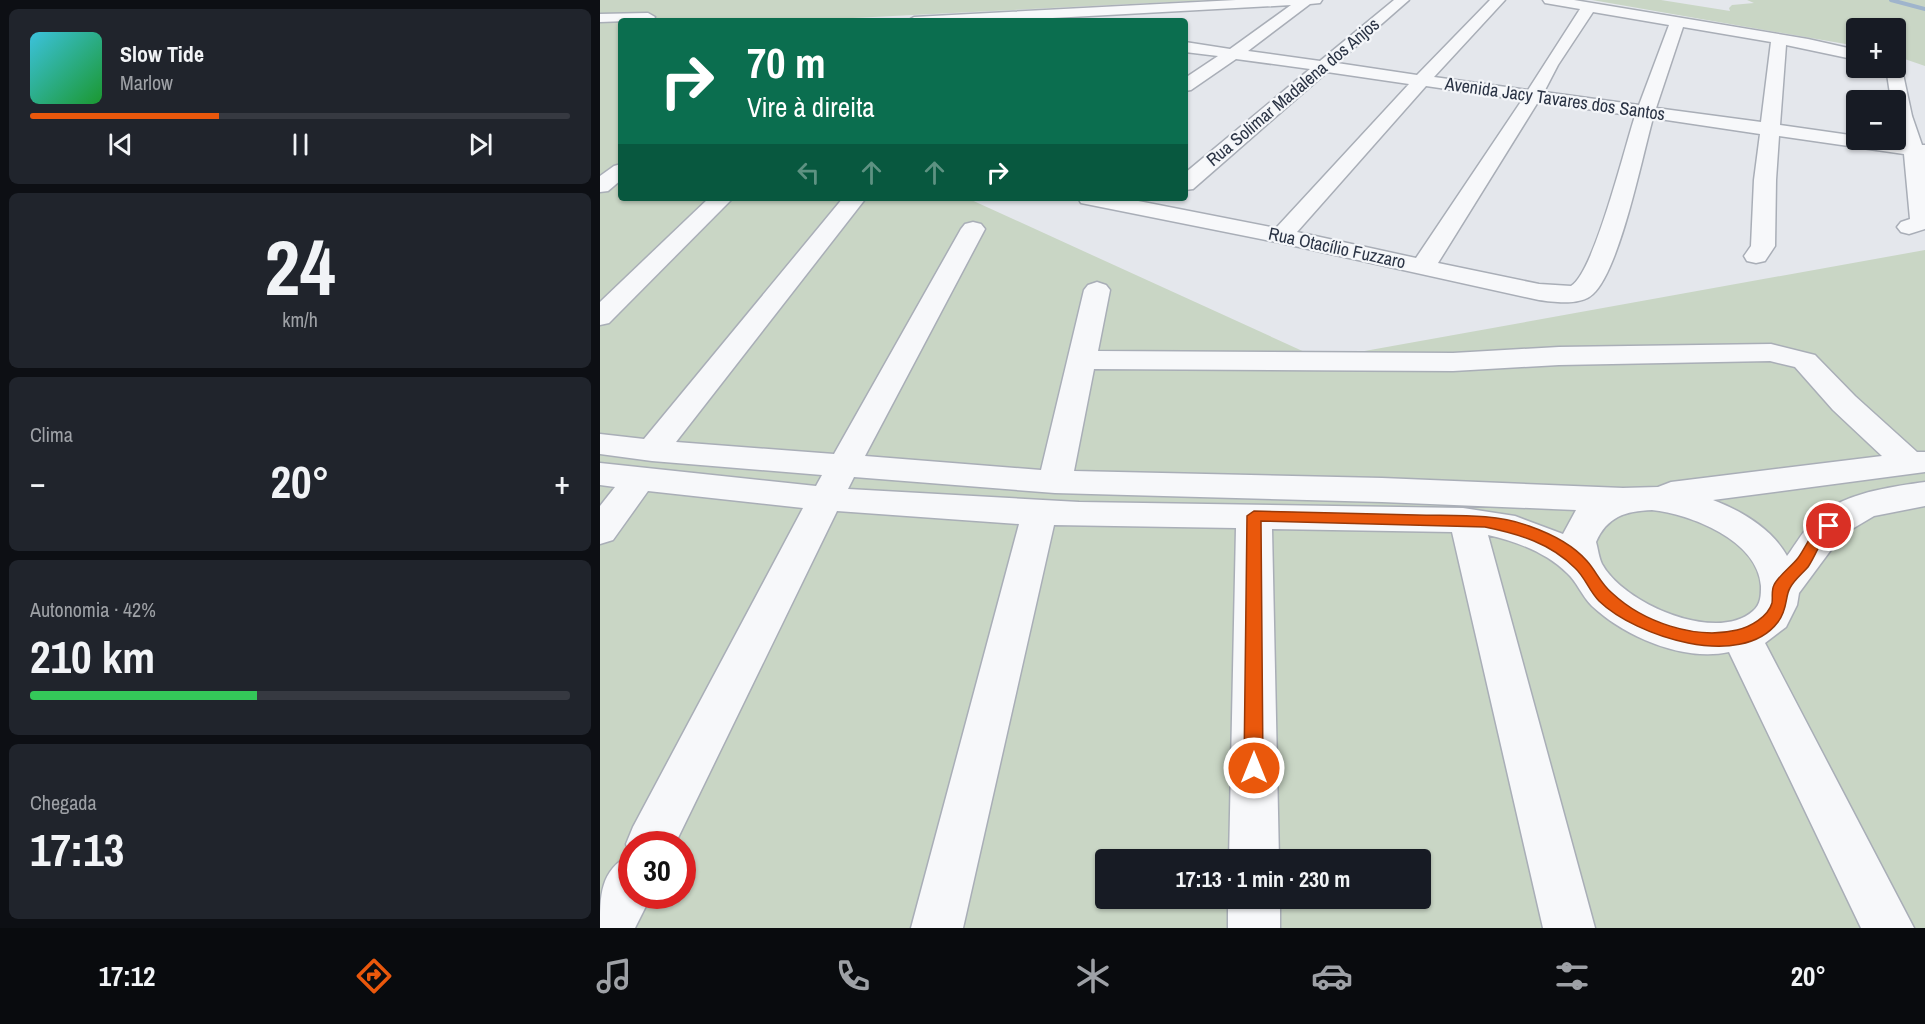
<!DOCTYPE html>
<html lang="pt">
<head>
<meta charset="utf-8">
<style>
  body { margin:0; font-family:"Archivo Narrow",sans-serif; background:#20242c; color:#f1f3f6; height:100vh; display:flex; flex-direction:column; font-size:22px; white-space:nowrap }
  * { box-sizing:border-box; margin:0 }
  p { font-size:20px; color:#9ea1a6 }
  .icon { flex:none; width:33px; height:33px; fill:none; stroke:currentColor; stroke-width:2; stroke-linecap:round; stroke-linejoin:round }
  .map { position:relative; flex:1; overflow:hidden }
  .panel { display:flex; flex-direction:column; gap:9px; padding:9px; background:#0d0f14; width:600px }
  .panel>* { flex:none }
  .banner { position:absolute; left:18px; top:18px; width:570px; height:183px; border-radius:6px; box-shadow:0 2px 4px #0004; background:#0b6e4f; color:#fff; overflow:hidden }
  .tools { position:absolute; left:1246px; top:18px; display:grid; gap:12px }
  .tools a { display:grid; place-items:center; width:60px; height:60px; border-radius:6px; background:#171b24; box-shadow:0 2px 4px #0004; font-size:30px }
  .speed { position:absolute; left:18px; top:831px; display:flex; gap:12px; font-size:30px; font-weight:700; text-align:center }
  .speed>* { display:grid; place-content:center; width:78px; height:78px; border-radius:50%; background:#171b24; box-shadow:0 2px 4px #0004; line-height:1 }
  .speed .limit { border:9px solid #d22; background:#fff; color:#111 }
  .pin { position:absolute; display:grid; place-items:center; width:51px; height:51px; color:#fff; margin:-26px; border:3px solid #fff; border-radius:50%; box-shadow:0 2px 6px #0007 }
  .me { position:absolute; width:66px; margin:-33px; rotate:0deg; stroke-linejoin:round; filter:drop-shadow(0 0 4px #0008) }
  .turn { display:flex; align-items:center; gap:21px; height:126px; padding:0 30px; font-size:27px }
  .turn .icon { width:78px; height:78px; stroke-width:2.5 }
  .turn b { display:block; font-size:42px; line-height:51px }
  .lanes { display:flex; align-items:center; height:57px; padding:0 30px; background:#0003; justify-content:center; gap:30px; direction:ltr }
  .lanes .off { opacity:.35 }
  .big { font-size:45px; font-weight:700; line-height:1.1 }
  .panel .card { flex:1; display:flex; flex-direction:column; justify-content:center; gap:9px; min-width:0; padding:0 21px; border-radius:9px; background:#20242c }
  .panel .dial { align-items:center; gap:0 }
  .dial b { font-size:78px; line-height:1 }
  .song { display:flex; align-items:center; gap:18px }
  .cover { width:72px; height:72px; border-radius:9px; background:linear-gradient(135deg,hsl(190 70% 55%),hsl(130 70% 35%)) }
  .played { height:6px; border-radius:3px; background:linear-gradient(90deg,#ea580c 35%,#363941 35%) }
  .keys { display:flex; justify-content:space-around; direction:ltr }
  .heat { display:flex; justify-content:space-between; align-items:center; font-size:33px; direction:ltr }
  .charge { height:9px; border-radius:4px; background:linear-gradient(90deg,#34c759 42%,#363941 0) }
  .trip { position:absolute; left:495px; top:849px; width:336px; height:60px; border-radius:6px; background:#171b24; box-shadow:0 2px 4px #0004; font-weight:700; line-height:60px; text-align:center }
  .dock { display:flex; height:96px; justify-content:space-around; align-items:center; background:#090b0e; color:#9ea1a6 }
  .dock .icon { width:42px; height:42px }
  .dock .on { color:#ea580c }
  .dock b { font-size:27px; color:#f1f3f6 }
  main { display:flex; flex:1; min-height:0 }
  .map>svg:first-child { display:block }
  .green { fill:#c9d6c5; fill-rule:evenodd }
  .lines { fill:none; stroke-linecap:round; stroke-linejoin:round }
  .stream { stroke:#9fb4cc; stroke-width:4 }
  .minor-casing { stroke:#a9aeb7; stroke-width:3 }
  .minor { fill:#f7f8fa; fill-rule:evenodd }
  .route { fill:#ea580c; stroke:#983908; stroke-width:1.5 }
  .labels { text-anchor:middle; stroke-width:4.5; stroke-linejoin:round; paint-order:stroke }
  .far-street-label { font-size:18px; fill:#2b3445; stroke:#f4f6f9 }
</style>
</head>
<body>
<main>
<section class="panel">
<div class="card">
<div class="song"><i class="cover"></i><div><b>Slow Tide</b><p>Marlow</p></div></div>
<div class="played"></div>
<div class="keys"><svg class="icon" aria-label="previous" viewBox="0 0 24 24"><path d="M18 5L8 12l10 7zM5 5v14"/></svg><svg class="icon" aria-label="pause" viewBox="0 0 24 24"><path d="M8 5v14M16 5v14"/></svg><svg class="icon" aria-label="next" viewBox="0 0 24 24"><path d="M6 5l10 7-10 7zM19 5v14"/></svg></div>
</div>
<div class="card dial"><b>24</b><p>km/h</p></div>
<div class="card"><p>Clima</p>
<div class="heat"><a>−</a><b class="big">20°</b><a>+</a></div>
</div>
<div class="card"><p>Autonomia · 42%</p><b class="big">210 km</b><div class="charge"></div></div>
<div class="card"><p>Chegada</p><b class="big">17:13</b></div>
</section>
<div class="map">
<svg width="1325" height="928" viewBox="0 0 1325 928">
  <rect width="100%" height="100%" fill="#e4e7ec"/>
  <g class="green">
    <path d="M0,0H611L193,21H21V198H367L720,359L1325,250V928H0ZM32,844H82V896H32ZM506,860H820V898H506Z"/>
    <path d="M992,0H1061L1130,11L1129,8L1132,5L1154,3L1147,0H1325V66L1296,56V28H1257V46Z"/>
  </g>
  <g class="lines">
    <path class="stream" d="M1291,0L1325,9"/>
    <defs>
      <g id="minor">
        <path d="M636,0H722L720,3L710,4L648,51L720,61L794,0H809L737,63L817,75L890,0H905L834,77L928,90L980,9L945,3L943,0H974L1208,39L1257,50V60L1186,45L1180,125L1257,136V140L1302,142L1296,123V100H1291L1287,74L1283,68H1296L1297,65L1303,74L1312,116L1322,145H1325V229L1309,234L1301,232L1297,227L1301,222L1310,219L1304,154L1179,136L1176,180L1175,246L1165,261L1156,263L1147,261L1144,256L1151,246L1154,180L1160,134L1053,118C1042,157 1020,269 993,294C981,306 954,302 939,300L681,243L481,203L478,198H523L676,228L809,84L727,72L593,189L585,190V173L710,69L636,59L591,90L585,91V78L618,56L585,52V42L630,49L691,5L396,21H307L314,17ZM993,12L1069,25L1039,105L944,92L958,65ZM1083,27L1171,42L1161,122L1056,108ZM826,86L922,100L816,258L697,232ZM938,102L1035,116C1025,146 994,273 971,286L939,284L838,263Z"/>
        <path d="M48,13L55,17L53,20L0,22V14Z"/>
        <path d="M21,164V180L8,191L0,192V176L14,166Z"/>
        <path d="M109,198H133L9,323L0,325V302Z"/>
        <path d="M243,198H266L76,442L234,454L361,229L365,224L373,222L381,224L385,229L265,456L441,470L484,290L488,285L497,282L506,285L510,290L498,351L853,353L959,347L1171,344L1215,355L1255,396L1317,452H1325V472L1113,500C1142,511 1172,529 1187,556C1196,544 1204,529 1215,519C1242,493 1290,487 1325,482V506L1274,516L1242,535L1199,593L1197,605L1186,627L1165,643L1314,928H1261L1129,652C1084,662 1025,637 992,606C982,596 977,582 967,573C947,553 915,541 888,535L995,928H943L852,532L672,529L679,860H629L636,528L454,525L363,928H311L419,524L237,511L75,844H32V896H51L35,928H0C0,896 0,870 30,855L26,844L33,827L203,508L48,491L13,540L0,544V506L15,487L0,485V463L216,486L222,475L52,461L0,454V434L44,439ZM1170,361L1195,367L1233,410L1282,456L1071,482L1058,487L1023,488L782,478L474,471L494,369L853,371L959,365ZM254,477L455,493L782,502L976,510L963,534L915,516L863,508L479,502L248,489ZM1052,510C1090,514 1158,540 1161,586C1161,595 1161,604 1153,611C1116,644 1023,603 1002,564C999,558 998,549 996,542C1007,517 1025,511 1052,510Z"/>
        <rect x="628" y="898" width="52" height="30"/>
      </g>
    </defs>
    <use href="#minor" class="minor-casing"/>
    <use href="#minor" class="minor"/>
  </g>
  <path class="route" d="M654,511C708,512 763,514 817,515C854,516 894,513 929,526C949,533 973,545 987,561C996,571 1001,584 1012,593C1043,622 1095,640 1137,630C1150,627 1168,617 1172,603C1173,597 1171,591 1174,585C1179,575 1191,567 1198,558C1207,546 1213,526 1229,521L1236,526C1232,534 1224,540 1219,547C1215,554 1212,561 1208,567C1202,574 1194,580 1190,588C1185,596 1188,609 1178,622C1141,671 1035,636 999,601C989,591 985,577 975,568C950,543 919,534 885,527L661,521L663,768L660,774L654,776L647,774L644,768L647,516Z"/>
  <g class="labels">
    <g class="far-street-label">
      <text transform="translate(693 92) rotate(-40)" y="6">Rua Solimar Madalena dos Anjos</text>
      <text transform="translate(955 99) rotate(8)" y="6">Avenida Jacy Tavares dos Santos</text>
      <text transform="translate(737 248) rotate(12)" y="6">Rua Otacílio Fuzzaro</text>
    </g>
  </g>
</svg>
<div class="tools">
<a>+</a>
<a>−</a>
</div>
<div class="speed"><div class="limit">30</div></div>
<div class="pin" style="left:1229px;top:526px;background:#d93025"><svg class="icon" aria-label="arrive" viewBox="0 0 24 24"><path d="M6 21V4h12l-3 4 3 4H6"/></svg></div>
<svg class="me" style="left:654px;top:768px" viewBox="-20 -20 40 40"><circle r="17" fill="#ea580c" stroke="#fff" stroke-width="3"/><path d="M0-11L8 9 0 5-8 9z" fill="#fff"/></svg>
<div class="trip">17:13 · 1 min · 230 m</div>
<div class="banner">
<div class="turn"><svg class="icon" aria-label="right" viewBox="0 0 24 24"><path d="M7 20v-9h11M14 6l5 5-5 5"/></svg><div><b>70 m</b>Vire à direita</div></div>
<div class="lanes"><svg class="icon off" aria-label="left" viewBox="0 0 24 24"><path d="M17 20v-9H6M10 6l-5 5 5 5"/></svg><svg class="icon off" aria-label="ahead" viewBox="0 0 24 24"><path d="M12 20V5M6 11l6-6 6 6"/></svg><svg class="icon off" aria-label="ahead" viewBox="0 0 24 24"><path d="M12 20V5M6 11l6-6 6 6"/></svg><svg class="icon" aria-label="right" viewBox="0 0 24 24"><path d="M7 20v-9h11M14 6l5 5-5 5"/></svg></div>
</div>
</div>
</main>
<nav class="dock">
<b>17:12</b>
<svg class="icon on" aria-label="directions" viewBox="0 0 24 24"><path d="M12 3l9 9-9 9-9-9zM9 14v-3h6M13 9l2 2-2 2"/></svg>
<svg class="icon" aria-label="music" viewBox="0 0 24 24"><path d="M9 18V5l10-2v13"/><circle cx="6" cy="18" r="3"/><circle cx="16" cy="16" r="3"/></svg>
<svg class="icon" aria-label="phone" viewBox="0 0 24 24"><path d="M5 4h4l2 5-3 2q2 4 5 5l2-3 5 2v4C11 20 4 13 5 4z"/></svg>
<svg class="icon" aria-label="climate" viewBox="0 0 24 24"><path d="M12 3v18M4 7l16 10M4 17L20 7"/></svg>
<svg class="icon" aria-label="car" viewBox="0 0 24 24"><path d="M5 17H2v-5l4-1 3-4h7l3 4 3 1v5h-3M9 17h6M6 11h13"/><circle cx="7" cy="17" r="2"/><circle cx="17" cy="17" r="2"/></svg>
<svg class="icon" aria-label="filters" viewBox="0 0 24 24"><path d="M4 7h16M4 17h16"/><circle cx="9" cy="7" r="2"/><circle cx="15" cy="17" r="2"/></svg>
<b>20°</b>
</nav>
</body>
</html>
